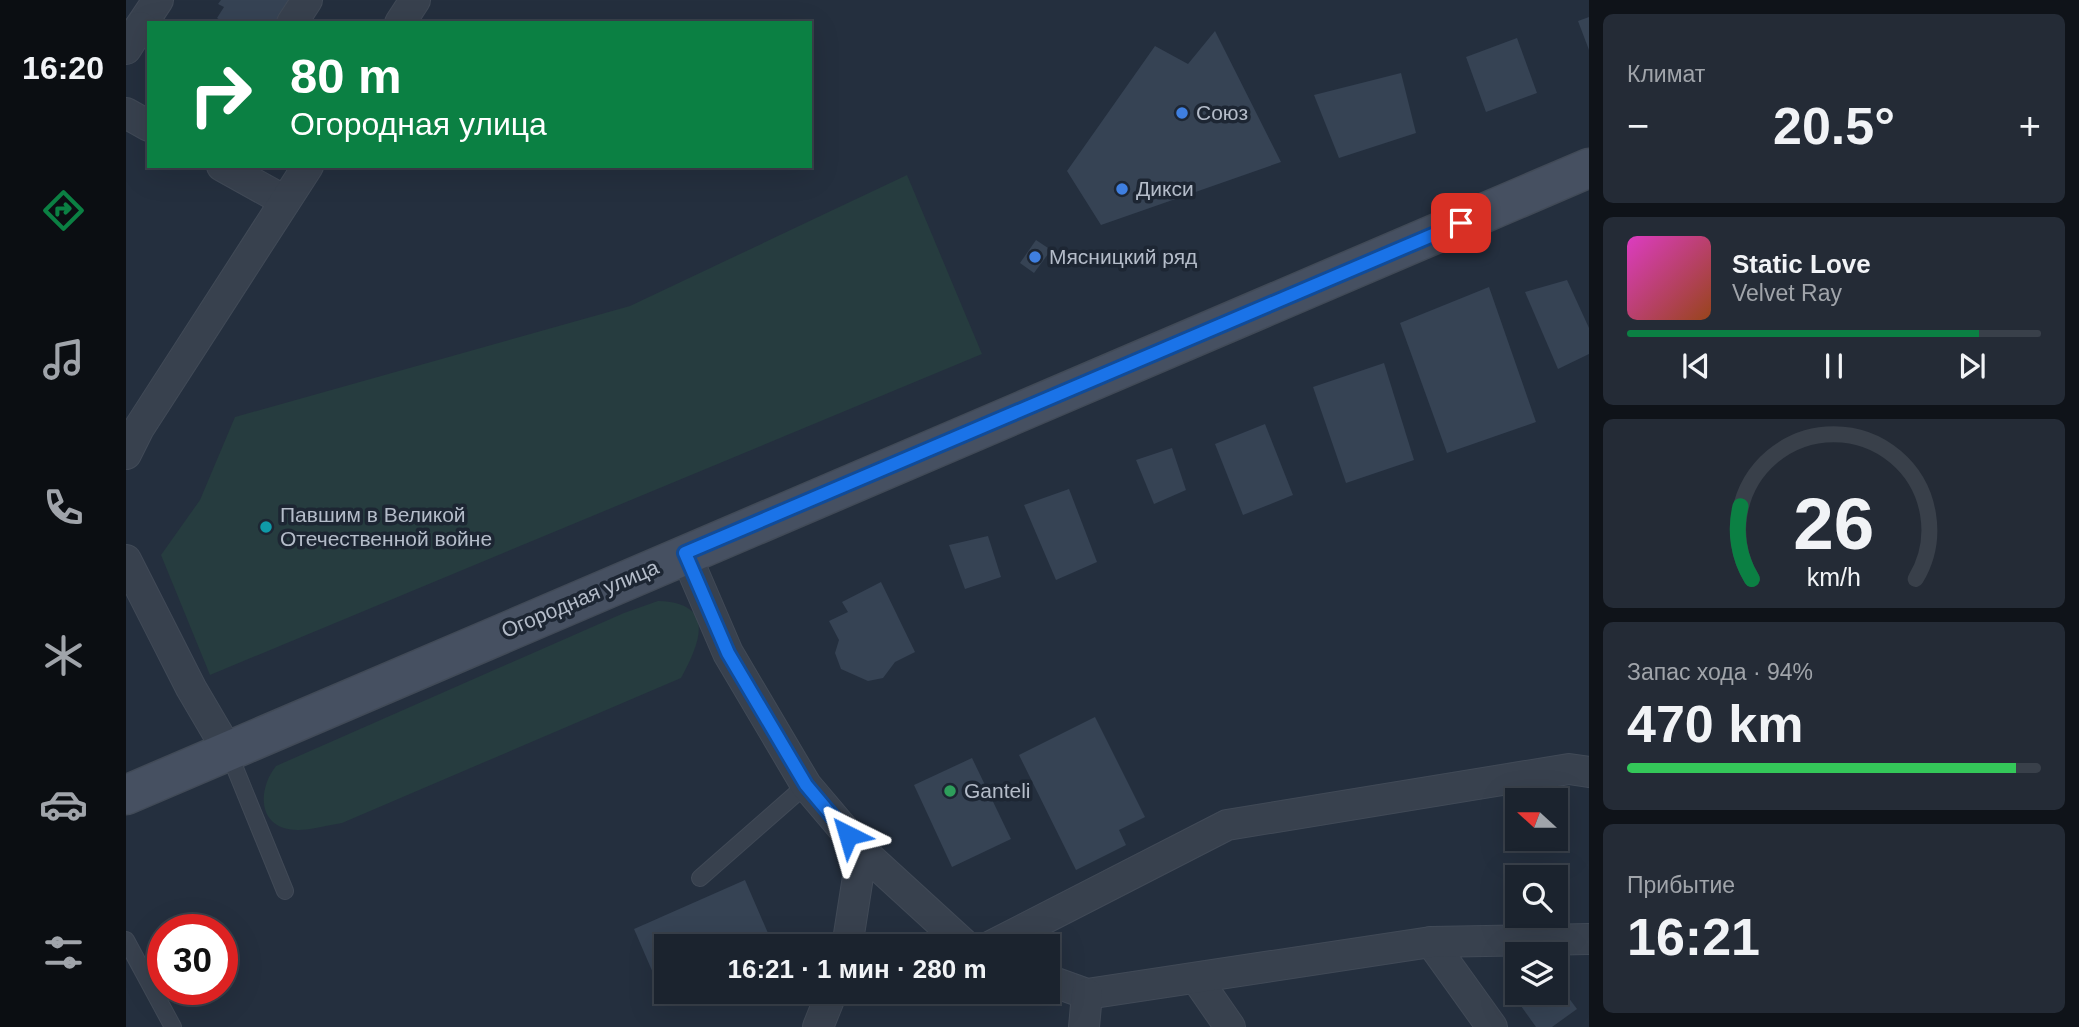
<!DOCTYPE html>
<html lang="ru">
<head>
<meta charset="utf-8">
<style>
  body { margin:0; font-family:Arial,sans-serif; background:#242b36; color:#f1f3f6; height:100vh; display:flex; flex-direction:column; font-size:26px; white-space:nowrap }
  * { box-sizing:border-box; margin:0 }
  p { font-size:23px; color:#a0a4aa }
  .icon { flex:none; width:38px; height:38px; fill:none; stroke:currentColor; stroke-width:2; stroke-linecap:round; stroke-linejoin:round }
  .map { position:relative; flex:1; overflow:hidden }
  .drawer { display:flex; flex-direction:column; gap:14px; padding:14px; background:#0f1319; width:490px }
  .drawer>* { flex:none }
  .banner { position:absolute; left:21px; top:21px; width:665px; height:147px; border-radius:0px; box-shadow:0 7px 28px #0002,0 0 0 2px #39404a; background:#0b8043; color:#fff; overflow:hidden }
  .needle { width:46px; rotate:291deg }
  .fabs { position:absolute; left:1379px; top:788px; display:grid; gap:14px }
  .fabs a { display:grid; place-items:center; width:63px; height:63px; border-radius:0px; background:#1b232e; box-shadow:0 7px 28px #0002,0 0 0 2px #39404a; font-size:35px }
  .speed { position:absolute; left:21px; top:914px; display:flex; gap:14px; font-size:35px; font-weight:700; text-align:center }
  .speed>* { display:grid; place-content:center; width:91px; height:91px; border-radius:50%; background:#1b232e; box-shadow:0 7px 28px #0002,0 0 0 2px #39404a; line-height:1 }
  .speed .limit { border:10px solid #d22; background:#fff; color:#111 }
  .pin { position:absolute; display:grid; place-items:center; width:60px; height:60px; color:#fff; margin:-30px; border-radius:14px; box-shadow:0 4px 10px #0006 }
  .me { position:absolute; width:77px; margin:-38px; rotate:320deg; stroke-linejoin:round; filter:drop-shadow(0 0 5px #0008) }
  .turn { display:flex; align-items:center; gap:24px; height:147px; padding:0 28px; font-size:32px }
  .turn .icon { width:91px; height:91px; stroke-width:2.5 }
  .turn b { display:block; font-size:49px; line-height:60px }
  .big { font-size:52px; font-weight:700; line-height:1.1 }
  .drawer .card { flex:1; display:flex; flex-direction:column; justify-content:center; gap:10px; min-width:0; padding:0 24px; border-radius:10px; background:#242b36 }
  .drawer .dial { align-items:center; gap:0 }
  .dial svg { height:182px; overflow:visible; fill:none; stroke:#39404a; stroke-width:7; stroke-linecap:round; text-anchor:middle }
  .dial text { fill:#f1f3f6; stroke:none }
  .song { display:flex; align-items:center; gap:21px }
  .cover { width:84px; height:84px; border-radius:10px; background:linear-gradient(135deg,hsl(310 70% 55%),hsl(20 70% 35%)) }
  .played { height:7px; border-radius:4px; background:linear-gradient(90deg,#0b8043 85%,#39404a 85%) }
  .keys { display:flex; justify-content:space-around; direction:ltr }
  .heat { display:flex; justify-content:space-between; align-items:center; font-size:38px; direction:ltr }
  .charge { height:10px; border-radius:5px; background:linear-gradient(90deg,#34c759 94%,#39404a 0) }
  .trip { position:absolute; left:528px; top:934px; width:406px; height:70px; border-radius:0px; background:#1b232e; box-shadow:0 7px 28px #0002,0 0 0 2px #39404a; font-weight:700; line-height:70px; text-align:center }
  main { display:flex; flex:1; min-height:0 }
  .tabs { display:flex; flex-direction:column; width:126px; justify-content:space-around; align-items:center; background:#0b0e12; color:#a0a4aa }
  .tabs .icon { width:49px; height:49px }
  .tabs .selected { color:#0b8043 }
  .tabs b { font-size:32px; color:#f1f3f6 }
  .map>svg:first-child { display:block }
  .green { fill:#263c3f }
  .building { fill:#364354 }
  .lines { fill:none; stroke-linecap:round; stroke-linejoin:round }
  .service-casing { stroke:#414a57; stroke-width:18 }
  .minor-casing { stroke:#414a57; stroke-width:32 }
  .secondary-casing { stroke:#414a57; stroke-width:41 }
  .service { stroke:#38414e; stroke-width:16 }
  .minor { stroke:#38414e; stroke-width:30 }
  .secondary { stroke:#465061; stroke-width:38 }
  .route-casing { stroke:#114b97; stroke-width:18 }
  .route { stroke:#1a73e8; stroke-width:12 }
  .shop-dot { fill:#3f7fe0; stroke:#1d2633; stroke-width:2.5 }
  .culture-dot { fill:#0f9aa8; stroke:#1d2633; stroke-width:2.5 }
  .leisure-dot { fill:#2e9e5b; stroke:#1d2633; stroke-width:2.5 }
  .labels { text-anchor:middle; stroke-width:7; stroke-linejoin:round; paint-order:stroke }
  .poi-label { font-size:21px; fill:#b4bcc9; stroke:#1d2633; text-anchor:start }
  .street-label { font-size:21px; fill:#b4bcc9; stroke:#1d2633 }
</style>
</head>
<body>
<main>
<nav class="tabs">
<b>16:20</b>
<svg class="icon selected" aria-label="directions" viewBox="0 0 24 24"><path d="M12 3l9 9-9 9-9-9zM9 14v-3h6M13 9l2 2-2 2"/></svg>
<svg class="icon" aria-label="music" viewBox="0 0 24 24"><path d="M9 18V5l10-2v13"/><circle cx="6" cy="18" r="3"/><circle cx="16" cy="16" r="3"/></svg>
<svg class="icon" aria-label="phone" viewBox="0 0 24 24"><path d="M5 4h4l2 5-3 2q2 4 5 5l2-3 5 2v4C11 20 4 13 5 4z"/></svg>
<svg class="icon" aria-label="climate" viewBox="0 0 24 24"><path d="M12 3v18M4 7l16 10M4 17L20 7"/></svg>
<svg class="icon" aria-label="car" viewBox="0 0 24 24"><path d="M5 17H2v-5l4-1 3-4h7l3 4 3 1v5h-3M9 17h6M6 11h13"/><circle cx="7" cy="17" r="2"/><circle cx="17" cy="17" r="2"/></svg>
<svg class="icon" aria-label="filters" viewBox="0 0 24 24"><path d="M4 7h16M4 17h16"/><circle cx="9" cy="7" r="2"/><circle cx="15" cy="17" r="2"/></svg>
</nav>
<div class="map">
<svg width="1463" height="1027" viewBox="0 0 1463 1027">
  <rect width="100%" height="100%" fill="#242f3e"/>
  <g class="green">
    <path d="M781,175L856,354L84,675L35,555L74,500L109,417L504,306Z"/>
    <path d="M532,601C590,603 575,641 555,678L216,823C202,825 186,830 172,830C131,830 131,790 150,766L498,613Z"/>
  </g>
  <g class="building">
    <path d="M95,0H165L150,23H98L91,18L98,7L92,4Z"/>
    <path d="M1463,17V50L1452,21Z"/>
    <path d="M1089,31L1155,162L975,225L941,171L1029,46L1062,64Z"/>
    <path d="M1391,38L1411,93L1360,112L1340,57Z"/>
    <path d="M1275,73L1290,133L1213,158L1188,95Z"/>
    <path d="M910,240L925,250L908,273L894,263Z"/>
    <path d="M1441,280L1463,328V354L1432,369L1399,292Z"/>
    <path d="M1363,287L1410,422L1321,453L1274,323Z"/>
    <path d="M1258,363L1288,460L1220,483L1187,387Z"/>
    <path d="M1139,424L1167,495L1117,515L1089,444Z"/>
    <path d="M1046,448L1060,490L1028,504L1010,460Z"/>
    <path d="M943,489L971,562L930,580L898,505Z"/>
    <path d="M862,536L875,577L839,589L823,545Z"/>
    <path d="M755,582L789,652L769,662L757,678L742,681L715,669L709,653L713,640L703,621L722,612L716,602Z"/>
    <path d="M969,717L1019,817L993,830L1000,845L950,870L893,755Z"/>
    <path d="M846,758L885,839L826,867L788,785Z"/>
    <path d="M619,880L648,947H541V992H564L540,1003L508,929Z"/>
    <path d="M1430,981L1451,1009L1426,1027H1410L1395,1006L1414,992H1430Z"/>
  </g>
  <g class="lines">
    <defs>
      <g id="service">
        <path d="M102,751L159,891"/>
        <path d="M574,878L680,785"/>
        <path d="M0,940L47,1027"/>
      </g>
      <g id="minor">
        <path d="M166,23L181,0"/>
        <path d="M274,23L289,0"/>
        <path d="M14,27L32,0"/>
        <path d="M0,49L14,27L23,33"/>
        <path d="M0,113L23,126"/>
        <path d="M96,166L159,201"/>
        <path d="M0,454L13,428L182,166"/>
        <path d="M559,553L602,653L680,785L736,851L721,947"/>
        <path d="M0,560L65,688L102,751"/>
        <path d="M736,851L841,947"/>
        <path d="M1305,942L1366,1027"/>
        <path d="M863,947L1101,825L1443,769L1463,772"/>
        <path d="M1070,978L1104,1027"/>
        <path d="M922,980L961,994L1305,942L1463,939"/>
        <path d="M692,1027L706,992"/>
        <path d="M958,1027L961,994"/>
      </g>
      <path id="secondary" d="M0,795L1463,168"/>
    </defs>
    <use href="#service" class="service-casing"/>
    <use href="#minor" class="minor-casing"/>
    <use href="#secondary" class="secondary-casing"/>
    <use href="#service" class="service"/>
    <use href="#minor" class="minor"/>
    <use href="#secondary" class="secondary"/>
  </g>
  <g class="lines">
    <defs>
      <path id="route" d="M722,835L680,785L602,653L559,553L1335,223"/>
    </defs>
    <use href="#route" class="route-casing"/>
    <use href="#route" class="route"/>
  </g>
  <g class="shop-dot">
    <circle cx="1056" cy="113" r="7"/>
    <circle cx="996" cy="189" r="7"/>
    <circle cx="909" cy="257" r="7"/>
  </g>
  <circle class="culture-dot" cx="140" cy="527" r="7"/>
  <circle class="leisure-dot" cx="824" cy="791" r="7"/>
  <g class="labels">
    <g class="poi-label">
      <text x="1070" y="120">Союз</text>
      <text x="1010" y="196">Дикси</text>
      <text x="923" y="264">Мясницкий ряд</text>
      <text x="154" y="522">Павшим в Великой<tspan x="154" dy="24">Отечественной войне</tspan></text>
      <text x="838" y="798">Ganteli</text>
    </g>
    <g class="street-label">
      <text transform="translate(454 599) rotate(-23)" y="7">Огородная улица</text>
    </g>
  </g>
</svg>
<div class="fabs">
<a><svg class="needle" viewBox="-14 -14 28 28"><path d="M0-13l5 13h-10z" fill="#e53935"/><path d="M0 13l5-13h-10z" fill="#a0a4aa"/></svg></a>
<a><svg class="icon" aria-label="search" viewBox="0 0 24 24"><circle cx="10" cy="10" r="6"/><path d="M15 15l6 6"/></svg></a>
<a><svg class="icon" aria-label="layers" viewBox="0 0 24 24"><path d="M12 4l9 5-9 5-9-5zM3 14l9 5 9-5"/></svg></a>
</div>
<div class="speed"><div class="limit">30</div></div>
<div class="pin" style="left:1335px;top:223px;background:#d93025"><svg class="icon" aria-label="arrive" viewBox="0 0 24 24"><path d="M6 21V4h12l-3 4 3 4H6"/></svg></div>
<svg class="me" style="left:722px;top:835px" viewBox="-20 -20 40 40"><path d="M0-17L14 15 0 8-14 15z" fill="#1a73e8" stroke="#fff" stroke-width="4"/></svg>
<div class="trip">16:21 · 1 мин · 280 m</div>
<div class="banner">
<div class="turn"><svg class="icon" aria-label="right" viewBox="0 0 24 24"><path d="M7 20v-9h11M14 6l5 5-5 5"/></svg><div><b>80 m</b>Огородная улица</div></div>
</div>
</div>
<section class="drawer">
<div class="card"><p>Климат</p>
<div class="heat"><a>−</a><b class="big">20.5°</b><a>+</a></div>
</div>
<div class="card">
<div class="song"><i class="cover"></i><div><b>Static Love</b><p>Velvet Ray</p></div></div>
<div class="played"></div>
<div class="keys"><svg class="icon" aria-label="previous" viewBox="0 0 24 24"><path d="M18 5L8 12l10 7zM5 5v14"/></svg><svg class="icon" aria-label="pause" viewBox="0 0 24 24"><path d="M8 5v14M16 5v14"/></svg><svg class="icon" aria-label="next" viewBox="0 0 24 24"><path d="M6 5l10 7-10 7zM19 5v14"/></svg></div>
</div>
<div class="card dial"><svg viewBox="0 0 100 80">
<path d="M14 69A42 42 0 1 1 86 69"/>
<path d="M14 69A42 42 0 0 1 9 37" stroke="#0b8043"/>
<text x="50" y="56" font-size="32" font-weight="700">26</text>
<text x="50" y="72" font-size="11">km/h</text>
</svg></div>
<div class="card"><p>Запас хода · 94%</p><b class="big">470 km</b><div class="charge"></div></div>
<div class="card"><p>Прибытие</p><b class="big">16:21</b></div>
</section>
</main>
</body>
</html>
